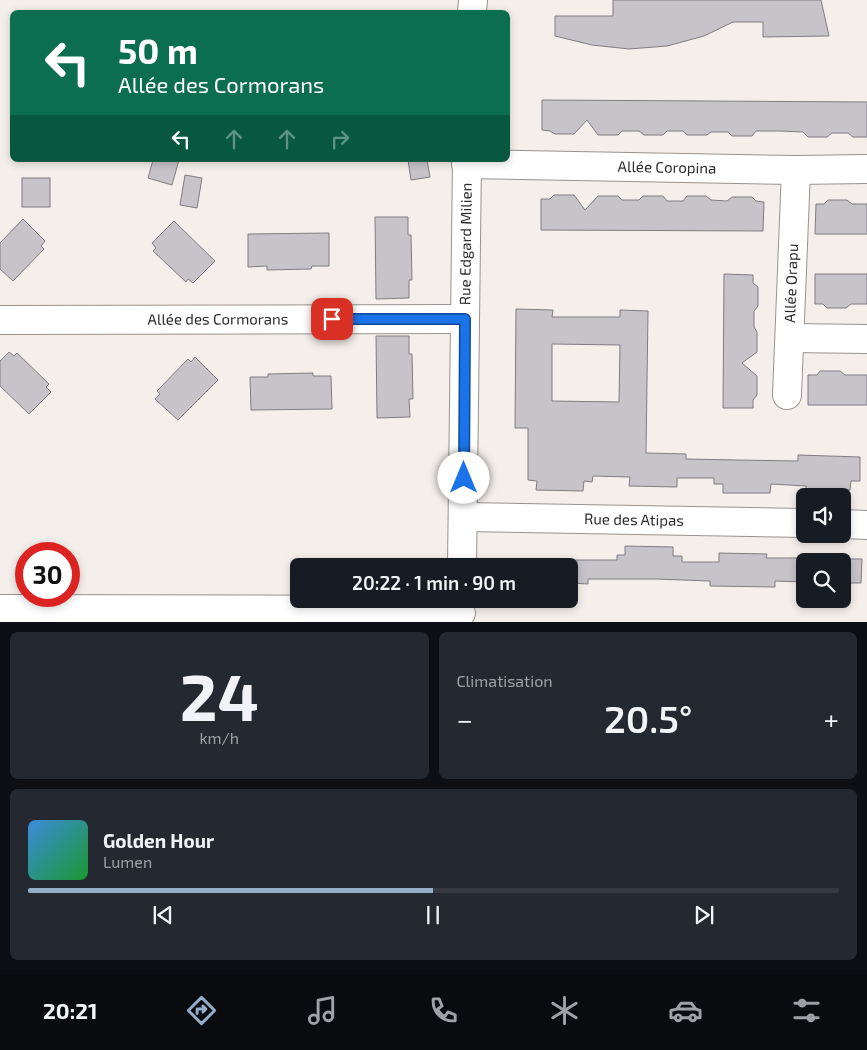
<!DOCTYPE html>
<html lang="fr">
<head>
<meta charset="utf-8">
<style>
  body { margin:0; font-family:"Exo 2",sans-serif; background:#242831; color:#f1f3f6; height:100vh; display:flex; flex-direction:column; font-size:19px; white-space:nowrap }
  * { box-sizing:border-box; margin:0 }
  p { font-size:16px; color:#9ea1a6 }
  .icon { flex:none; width:28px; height:28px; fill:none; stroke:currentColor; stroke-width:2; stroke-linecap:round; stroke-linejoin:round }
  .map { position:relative; height:622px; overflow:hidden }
  .details { display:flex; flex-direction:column; gap:10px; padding:10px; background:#0d0f14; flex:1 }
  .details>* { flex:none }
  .banner { position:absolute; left:10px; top:10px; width:500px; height:152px; border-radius:8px; box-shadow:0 2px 8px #0003; background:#0b6e4f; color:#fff; overflow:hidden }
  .tools { position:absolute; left:796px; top:488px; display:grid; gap:10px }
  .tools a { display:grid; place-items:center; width:55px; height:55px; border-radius:8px; background:#171b24; box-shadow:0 2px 8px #0003; font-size:25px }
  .speed { position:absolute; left:15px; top:542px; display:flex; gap:10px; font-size:25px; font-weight:700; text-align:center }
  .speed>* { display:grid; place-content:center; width:65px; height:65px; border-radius:50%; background:#171b24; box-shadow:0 2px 8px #0003; line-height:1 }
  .speed .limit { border:8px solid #d22; background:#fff; color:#111 }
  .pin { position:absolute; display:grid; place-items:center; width:42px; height:42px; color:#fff; margin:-21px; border-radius:10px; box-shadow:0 2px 8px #0006 }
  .me { position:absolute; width:55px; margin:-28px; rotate:0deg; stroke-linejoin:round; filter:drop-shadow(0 0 4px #0008) }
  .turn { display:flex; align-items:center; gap:18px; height:105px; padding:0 25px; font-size:22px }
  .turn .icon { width:65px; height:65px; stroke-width:2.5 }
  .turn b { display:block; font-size:35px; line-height:42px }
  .lanes { display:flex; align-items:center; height:48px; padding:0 25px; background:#0003; justify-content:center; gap:25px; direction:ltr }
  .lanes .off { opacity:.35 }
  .big { font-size:38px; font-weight:600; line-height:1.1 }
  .details .widget { flex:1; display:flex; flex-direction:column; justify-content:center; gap:8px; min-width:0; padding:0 18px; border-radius:8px; background:#242831 }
  .details .dial { align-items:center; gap:0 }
  .dial b { font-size:65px; line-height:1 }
  .song { display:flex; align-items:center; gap:15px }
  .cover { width:60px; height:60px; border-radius:8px; background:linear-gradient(135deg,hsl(210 70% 55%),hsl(130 70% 35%)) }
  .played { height:5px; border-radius:2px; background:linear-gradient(90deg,#92aec9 50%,#363941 50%) }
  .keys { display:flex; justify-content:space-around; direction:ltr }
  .heat { display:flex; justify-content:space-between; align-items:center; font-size:28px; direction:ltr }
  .details .tiles { flex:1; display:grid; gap:10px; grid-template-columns:1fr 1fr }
  .widget:last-child { grid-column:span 2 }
  .trip { position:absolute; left:290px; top:558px; width:288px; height:50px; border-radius:8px; background:#171b24; box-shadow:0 2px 8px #0003; font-weight:600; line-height:50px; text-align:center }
  .menu { display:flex; height:80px; justify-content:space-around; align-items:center; background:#090b0e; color:#9ea1a6 }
  .menu .icon { width:35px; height:35px }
  .menu .on { color:#92aec9 }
  .menu b { font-size:22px; color:#f1f3f6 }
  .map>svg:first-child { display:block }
  .building { fill:#c6c4c9; stroke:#7f7d82; fill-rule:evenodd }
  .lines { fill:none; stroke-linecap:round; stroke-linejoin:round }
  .minor-casing { stroke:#98938f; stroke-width:30 }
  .minor { stroke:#fff; stroke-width:28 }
  .route-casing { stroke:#114b97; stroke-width:12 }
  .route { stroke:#1a73e8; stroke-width:9 }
  .labels { text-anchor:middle; stroke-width:4; stroke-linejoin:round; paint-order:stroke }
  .street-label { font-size:15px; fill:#2e2b2a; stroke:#fefdfc }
</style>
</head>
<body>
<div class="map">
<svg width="867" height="623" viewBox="0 0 867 623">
  <rect width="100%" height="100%" fill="#f5efeb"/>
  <g class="building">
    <path d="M613,0H821L829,36L763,37V22H733L704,36L667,46L629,49L592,45L555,36V16H613Z"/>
    <path d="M542,100L867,102V137H853L848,133H832L827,137H808L803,132L779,131H756L752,136H732L728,132H711L707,135H687L683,131H667L663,135H644L639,131H622L618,135H598L587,120L574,134H555L550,131L542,130Z"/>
    <path d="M153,160H179L172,185L148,178Z"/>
    <path d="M408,160H427L430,177L411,180Z"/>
    <path d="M185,175L202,178L197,208L180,205Z"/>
    <rect x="22" y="178" width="28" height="29"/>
    <path d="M554,195H574L585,210L598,196H618L622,200H639L643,196H663L667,201H683L687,196H706L711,200L727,201L732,197H752L756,201L764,202L763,231L541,230V199H550Z"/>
    <path d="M828,200H847L852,204H867V234H815L816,204H824Z"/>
    <path d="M375,217H408V235H411L412,280H409V298L376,299Z"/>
    <path d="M23,219L45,241L41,246L44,249L13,281L0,269V243Z"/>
    <path d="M174,221L215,261L193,283L188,279L186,282L153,251L156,248L152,243Z"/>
    <path d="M329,233V266H312L311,269L267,270V266L248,267V234Z"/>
    <path d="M724,274L753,275V283L758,287V306L754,311V327L757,332V352L742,363L757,376V395L753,400V408H723Z"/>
    <path d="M815,274H867V304H851L846,308H827L823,304H815Z"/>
    <path d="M516,309L553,310L552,317H620V310L648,311L646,453L686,454V459L736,460L798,461V455L860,457V481H851L850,490L806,489V486L771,484L770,493H723V484H714V478H677V487L629,486L630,477L593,476L592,482L584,481L583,491L536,490L537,481L528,480V428H515ZM552,344L620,345L619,402L552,401Z"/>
    <path d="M376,336H409V354H412L413,399H409L410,417L377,418Z"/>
    <path d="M9,352L14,356L17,353L49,384L46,387L51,392L29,414L0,386V361Z"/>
    <path d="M195,357L218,380L178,420L155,399L160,394L157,391L188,359L191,362Z"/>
    <path d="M820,371H840L845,375H867V405H808V375H817Z"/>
    <path d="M313,373V376H331L332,409L251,410L250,377H268V374Z"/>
    <path d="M625,546L673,547V556H682V562H719V553L767,554L766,558H805V582L775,581V587L710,586V581L656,579H588V584L569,583V560H617V555H625Z"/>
    <path d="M842,559H862L861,583H842Z"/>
  </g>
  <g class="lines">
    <defs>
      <g id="minor">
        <path d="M472,12L473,0"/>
        <path id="s1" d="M466,164L796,170L867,169"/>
        <path id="s2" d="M0,320L465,319"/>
        <path d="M790,338L867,339"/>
        <path id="s3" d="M787,395L796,170"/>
        <path id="s4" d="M464,517L805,523"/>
        <path d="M842,524L867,525"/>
        <path id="s5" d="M462,566L467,160"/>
        <path d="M0,609L437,610L461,613"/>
      </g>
    </defs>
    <use href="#minor" class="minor-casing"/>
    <use href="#minor" class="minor"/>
  </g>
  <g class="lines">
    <defs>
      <path id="route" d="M332,319H465L464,478"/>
    </defs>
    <use href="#route" class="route-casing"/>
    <use href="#route" class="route"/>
  </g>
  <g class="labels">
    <g class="street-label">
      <text dy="5" stroke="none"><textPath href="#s1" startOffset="201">Allée Coropina</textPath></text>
      <text dy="5" stroke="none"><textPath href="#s5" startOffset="322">Rue Edgard Milien</textPath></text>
      <text dy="5" stroke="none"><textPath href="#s3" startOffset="112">Allée Orapu</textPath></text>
      <text dy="5" stroke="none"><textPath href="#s2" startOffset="218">Allée des Cormorans</textPath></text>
      <text dy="5" stroke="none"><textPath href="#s4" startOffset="170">Rue des Atipas</textPath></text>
    </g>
  </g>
</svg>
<div class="tools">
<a><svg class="icon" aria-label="sound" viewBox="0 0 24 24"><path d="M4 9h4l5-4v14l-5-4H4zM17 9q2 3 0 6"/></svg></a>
<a><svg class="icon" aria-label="search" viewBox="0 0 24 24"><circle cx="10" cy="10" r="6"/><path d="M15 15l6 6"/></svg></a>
</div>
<div class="speed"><div class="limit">30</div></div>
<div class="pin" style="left:332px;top:319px;background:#d93025"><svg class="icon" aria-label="arrive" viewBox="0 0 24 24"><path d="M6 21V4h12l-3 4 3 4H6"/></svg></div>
<svg class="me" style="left:464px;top:478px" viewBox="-20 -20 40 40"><circle r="19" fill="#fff"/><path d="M0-13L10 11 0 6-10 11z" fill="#1a73e8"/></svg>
<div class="trip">20:22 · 1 min · 90 m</div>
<div class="banner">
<div class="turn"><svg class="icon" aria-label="left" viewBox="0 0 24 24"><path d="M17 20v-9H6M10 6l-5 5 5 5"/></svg><div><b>50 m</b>Allée des Cormorans</div></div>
<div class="lanes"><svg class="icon" aria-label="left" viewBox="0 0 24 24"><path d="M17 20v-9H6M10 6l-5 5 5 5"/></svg><svg class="icon off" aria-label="ahead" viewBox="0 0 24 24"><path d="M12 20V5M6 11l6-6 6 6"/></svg><svg class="icon off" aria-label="ahead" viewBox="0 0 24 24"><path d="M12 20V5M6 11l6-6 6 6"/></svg><svg class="icon off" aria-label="right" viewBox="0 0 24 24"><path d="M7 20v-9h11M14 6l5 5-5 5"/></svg></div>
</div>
</div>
<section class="details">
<div class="tiles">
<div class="widget dial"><b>24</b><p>km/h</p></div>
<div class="widget"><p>Climatisation</p>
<div class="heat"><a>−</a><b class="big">20.5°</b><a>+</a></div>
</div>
<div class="widget">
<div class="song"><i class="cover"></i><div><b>Golden Hour</b><p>Lumen</p></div></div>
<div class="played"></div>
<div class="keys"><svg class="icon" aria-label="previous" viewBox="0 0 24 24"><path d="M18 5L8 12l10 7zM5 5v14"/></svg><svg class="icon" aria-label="pause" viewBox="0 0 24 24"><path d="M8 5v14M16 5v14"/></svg><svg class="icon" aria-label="next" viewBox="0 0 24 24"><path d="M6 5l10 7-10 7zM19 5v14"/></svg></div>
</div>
</div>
</section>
<nav class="menu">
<b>20:21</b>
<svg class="icon on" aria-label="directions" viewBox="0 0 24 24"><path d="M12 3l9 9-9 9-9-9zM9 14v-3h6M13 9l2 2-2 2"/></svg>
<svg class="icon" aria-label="music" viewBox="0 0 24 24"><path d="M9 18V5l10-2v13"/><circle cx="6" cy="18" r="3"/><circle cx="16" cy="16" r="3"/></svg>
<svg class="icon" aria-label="phone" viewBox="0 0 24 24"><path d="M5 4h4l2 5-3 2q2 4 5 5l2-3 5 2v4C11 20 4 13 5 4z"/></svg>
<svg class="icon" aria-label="climate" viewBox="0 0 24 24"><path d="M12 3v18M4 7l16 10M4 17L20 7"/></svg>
<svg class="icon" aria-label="car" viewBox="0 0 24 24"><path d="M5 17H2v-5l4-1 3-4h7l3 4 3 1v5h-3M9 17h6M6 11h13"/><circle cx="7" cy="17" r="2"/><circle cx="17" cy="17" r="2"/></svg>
<svg class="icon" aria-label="filters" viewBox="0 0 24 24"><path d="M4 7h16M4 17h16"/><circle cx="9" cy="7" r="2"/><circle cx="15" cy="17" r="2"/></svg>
</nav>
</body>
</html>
